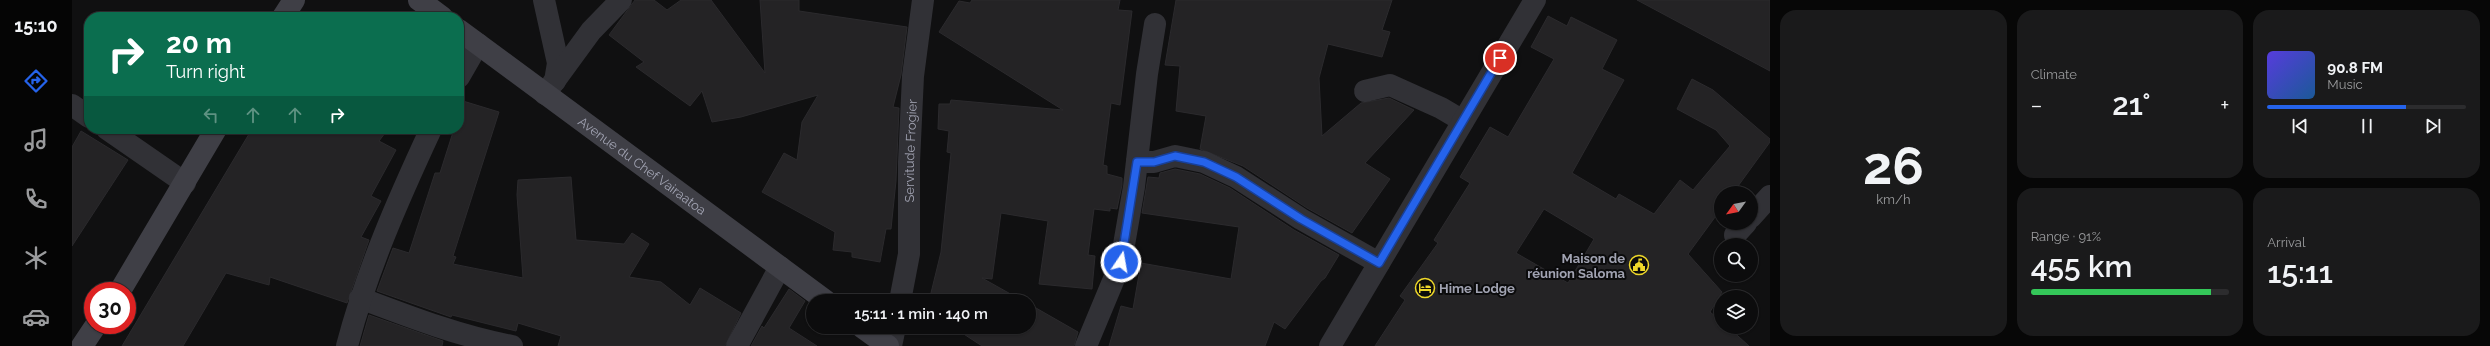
<!DOCTYPE html>
<html lang="en">
<head>
<meta charset="utf-8">
<style>
  body { margin:0; font-family:Raleway,sans-serif; background:#1a1a1b; color:#f1f3f6; height:100vh; display:flex; flex-direction:column; font-size:15px; white-space:nowrap }
  * { box-sizing:border-box; margin:0 }
  p { font-size:13px; color:#9a9b9d }
  .icon { flex:none; width:22px; height:22px; fill:none; stroke:currentColor; stroke-width:2; stroke-linecap:round; stroke-linejoin:round }
  .map { position:relative; flex:1; overflow:hidden }
  .drawer { display:flex; flex-direction:column; gap:10px; padding:10px; background:#070707; width:720px }
  .drawer>* { flex:none }
  .top-card { position:absolute; left:12px; top:12px; width:380px; height:122px; border-radius:16px; box-shadow:0 1px 3px #0004,0 0 0 1px #2c2c2e; background:#0b6e4f; color:#fff; overflow:hidden }
  .needle { width:26px; rotate:237deg }
  .fabs { position:absolute; left:1642px; top:186px; display:grid; gap:8px }
  .fabs a { display:grid; place-items:center; width:44px; height:44px; border-radius:50%; background:#0c0c0d; box-shadow:0 1px 3px #0004,0 0 0 1px #2c2c2e; font-size:20px }
  .speed { position:absolute; left:12px; top:282px; display:flex; gap:8px; font-size:20px; font-weight:700; text-align:center }
  .speed>* { display:grid; place-content:center; width:52px; height:52px; border-radius:50%; background:#0c0c0d; box-shadow:0 1px 3px #0004,0 0 0 1px #2c2c2e; line-height:1 }
  .speed .limit { border:6px solid #d22; background:#fff; color:#111 }
  .pin { position:absolute; display:grid; place-items:center; width:34px; height:34px; color:#fff; margin:-17px; border:2px solid #fff; border-radius:50%; box-shadow:0 1px 4px #0007 }
  .me { position:absolute; width:44px; margin:-22px; rotate:12deg; stroke-linejoin:round; filter:drop-shadow(0 0 3px #0008) }
  .turn { display:flex; align-items:center; gap:14px; height:84px; padding:0 16px; font-size:18px }
  .turn .icon { width:52px; height:52px; stroke-width:2.5 }
  .turn b { display:block; font-size:28px; line-height:34px }
  .lanes { display:flex; align-items:center; height:38px; padding:0 16px; background:#0003; justify-content:center; gap:20px; direction:ltr }
  .lanes .off { opacity:.35 }
  .big { font-size:30px; font-weight:600; line-height:1.1 }
  .drawer .widget { flex:1; display:flex; flex-direction:column; justify-content:center; gap:6px; min-width:0; padding:0 14px; border-radius:16px; background:#1a1a1b }
  .drawer .dial { align-items:center; gap:0 }
  .dial b { font-size:52px; line-height:1 }
  .song { display:flex; align-items:center; gap:12px }
  .cover { width:48px; height:48px; border-radius:6px; background:linear-gradient(135deg,hsl(250 70% 55%),hsl(210 70% 35%)) }
  .played { height:4px; border-radius:2px; background:linear-gradient(90deg,#2563eb 70%,#2c2c2e 70%) }
  .keys { display:flex; justify-content:space-around; direction:ltr }
  .heat { display:flex; justify-content:space-between; align-items:center; font-size:22px; direction:ltr }
  .charge { height:6px; border-radius:3px; background:linear-gradient(90deg,#34c759 91%,#2c2c2e 0) }
  .drawer .tiles { flex:1; display:grid; gap:10px; grid-template-columns:repeat(3,1fr) }
  .widget:first-child { grid-row:span 2 }
  .trip { position:absolute; left:734px; top:294px; width:230px; height:40px; border-radius:20px; background:#0c0c0d; box-shadow:0 1px 3px #0004,0 0 0 1px #2c2c2e; font-weight:600; line-height:40px; text-align:center }
  main { display:flex; flex:1; min-height:0 }
  .menu { display:flex; flex-direction:column; width:72px; justify-content:space-around; align-items:center; background:#050505; color:#9a9b9d }
  .menu .icon { width:28px; height:28px }
  .menu .active { color:#2563eb }
  .menu b { font-size:18px; color:#f1f3f6 }
  .map>svg:first-child { display:block }
  .building { fill:#242325; stroke:#2b2a2d; fill-rule:evenodd }
  .lines { fill:none; stroke-linecap:round; stroke-linejoin:round }
  .street { stroke:#313136; stroke-width:22 }
  .secondary { stroke:#3f3f46; stroke-width:22 }
  .route-casing { stroke:#184099; stroke-width:10 }
  .route { stroke:#2563eb; stroke-width:7 }
  .labels { text-anchor:middle; stroke-width:4; stroke-linejoin:round; paint-order:stroke }
  .street-label { font-size:13px; fill:#a1a3b2; stroke:#0b0b0c }
  .poi-label { font-size:13px; font-weight:bold; fill:#a1a3b2; stroke:#0b0b0c; text-anchor:end }
</style>
</head>
<body>
<main>
<nav class="menu">
<b>15:10</b>
<svg class="icon active" aria-label="directions" viewBox="0 0 24 24"><path d="M12 3l9 9-9 9-9-9zM9 14v-3h6M13 9l2 2-2 2"/></svg>
<svg class="icon" aria-label="music" viewBox="0 0 24 24"><path d="M9 18V5l10-2v13"/><circle cx="6" cy="18" r="3"/><circle cx="16" cy="16" r="3"/></svg>
<svg class="icon" aria-label="phone" viewBox="0 0 24 24"><path d="M5 4h4l2 5-3 2q2 4 5 5l2-3 5 2v4C11 20 4 13 5 4z"/></svg>
<svg class="icon" aria-label="climate" viewBox="0 0 24 24"><path d="M12 3v18M4 7l16 10M4 17L20 7"/></svg>
<svg class="icon" aria-label="car" viewBox="0 0 24 24"><path d="M5 17H2v-5l4-1 3-4h7l3 4 3 1v5h-3M9 17h6M6 11h13"/><circle cx="7" cy="17" r="2"/><circle cx="17" cy="17" r="2"/></svg>
</nav>
<div class="map">
<svg width="1698" height="346" viewBox="0 0 1698 346">
  <rect width="100%" height="100%" fill="#101011"/>
  <g class="building">
    <path d="M563,0H582L595,10L609,0H639L693,73L688,0H727V11L835,27L829,75L821,107L827,108L824,181L819,229H814L808,262L780,257V252L761,250L763,232L690,192L712,153L725,160L730,122L746,95L669,117L640,122L630,91L618,106L564,67L572,62L537,35Z"/>
    <path d="M900,0H1048L1046,10L1060,11L1048,105L1039,103L1031,165L1035,166V174L1050,178V185L1045,209L1038,208V211L1022,209L1016,255L1023,256L1020,289L967,284L976,221L929,213L920,279L910,278L951,301H857L869,252L879,153L875,152L877,131L866,129L867,104H878L879,100L991,110L867,32L887,1L898,3Z"/>
    <path d="M1104,0H1320L1310,30L1318,32L1310,57L1256,44L1247,78L1250,136L1289,103L1317,98L1342,110L1293,163L1318,179L1280,233L1235,208L1171,166L1128,149L1134,116L1104,111L1108,66L1093,65Z"/>
    <path d="M1565,0H1698V71Z"/>
    <path d="M1476,16L1495,26L1499,17L1545,40L1530,69L1552,80L1500,173L1544,199L1547,194L1582,214L1608,180L1621,190L1658,146L1644,130L1605,109L1620,79L1641,90L1698,139V142L1661,193H1649V209L1616,254L1650,292L1638,312L1649,321V327H1656L1677,346H1303L1333,300L1328,296L1366,243L1362,240L1398,183L1388,177L1418,127L1436,137L1482,59L1459,47ZM1472,209L1522,239L1496,283L1444,253Z"/>
    <path d="M391,101L427,112L381,256L384,257L381,264L451,278L445,195L446,180L499,177L504,240L552,244L560,233L577,244L557,277L589,282L618,305L628,288L669,313L653,346H486L489,336L446,323L444,331L380,315L379,317L305,291L321,248L337,253L363,173H368L382,129H387V114Z"/>
    <path d="M180,129H316L307,141L324,150L299,196L309,201L289,237L297,240L275,303L198,277L197,285L154,273L111,346H50Z"/>
    <path d="M9,131L56,160L0,246V147Z"/>
    <path d="M1103,169L1128,174L1158,188L1222,230L1267,255L1253,278L1249,281L1213,329L1202,322L1193,346H1037L1049,306L1061,309L1069,263L1159,279L1167,227L1070,213L1076,177L1087,178L1088,173Z"/>
    <path d="M717,289L733,301L717,328L745,346H679L690,326L692,328Z"/>
    <path d="M957,304L1006,332L1002,346H910L881,327H957Z"/>
    <path d="M297,315L371,341L370,346H288Z"/>
  </g>
  <g class="lines">
    <g class="street">
      <path d="M472,0L486,63L483,81"/>
      <path d="M387,77L406,44"/>
      <path d="M1293,91L1318,85L1369,108L1391,121"/>
      <path d="M473,94L519,31L549,0"/>
      <path d="M0,105L17,117"/>
      <path d="M35,129L113,183"/>
      <path d="M1065,162H1082L1103,156L1132,162L1164,177L1229,219L1307,263"/>
      <path d="M1679,217L1698,196"/>
      <path d="M1663,235L1674,223"/>
      <path d="M288,298C338,317 387,336 440,346"/>
      <path id="s1" d="M828,301L837,254V162L841,76L851,0"/>
      <path d="M275,346C295,270 326,200 359,129"/>
      <path d="M665,346L708,267"/>
      <path d="M819,346L823,327"/>
      <path d="M1014,346L1049,262L1062,187L1075,74L1083,24"/>
      <path d="M1258,346L1463,0"/>
    </g>
    <g class="secondary">
      <path d="M347,0L370,17"/>
      <path d="M211,17L222,0"/>
      <path id="s2" d="M387,30L754,301"/>
      <path d="M48,291L144,129"/>
      <path d="M790,327L816,346"/>
      <path d="M10,346L24,325"/>
    </g>
  </g>
  <g class="lines">
    <defs>
      <path id="route" d="M1049,262L1065,162H1082L1103,156L1132,162L1164,177L1229,219L1307,263L1428,58"/>
    </defs>
    <use href="#route" class="route-casing"/>
    <use href="#route" class="route"/>
  </g>
  <defs>
    <symbol id="civic-ring" viewBox="-11 -11 22 22"><circle r="9.5" fill="#0b0b0c" stroke="#efd82a" stroke-width="1.5"/><path d="M-.6-6.5H3V-4.5H.6V-3L4-1V1h2V6H-6V1h2V-1L-.6-3ZM-1.2 2.5V6h2.4V2.5Z" fill="#efd82a"/></symbol>
    <symbol id="hotel-ring" viewBox="-11 -11 22 22"><circle r="9.5" fill="#0b0b0c" stroke="#efd82a" stroke-width="1.5"/><path d="M-6-4.5h1.5V1H6V5H4.5V3h-9V5H-6ZM-4 0a1.8 1.8 0 1 1 3.6 0ZM.5 0V-2.5h3Q6-2.5 6 0Z" fill="#efd82a"/></symbol>
  </defs>
  <g fill-rule="evenodd">
    <use href="#civic-ring" x="1556" y="254" width="22" height="22"/>
    <use href="#hotel-ring" x="1342" y="277" width="22" height="22"/>
  </g>
  <g class="labels">
    <g class="street-label">
      <text dy="5" stroke="none"><textPath href="#s1" startOffset="151">Servitude Frogier</textPath></text>
      <text dy="5" stroke="none"><textPath href="#s2" startOffset="228">Avenue du Chef Vairaatoa</textPath></text>
    </g>
    <g class="poi-label">
      <text x="1553" y="263">Maison de<tspan x="1553" dy="15">réunion Saloma</tspan></text>
      <text x="1367" y="293" text-anchor="start">Hime Lodge</text>
    </g>
  </g>
</svg>
<div class="fabs">
<a><svg class="needle" viewBox="-14 -14 28 28"><path d="M0-13l5 13h-10z" fill="#e53935"/><path d="M0 13l5-13h-10z" fill="#9a9b9d"/></svg></a>
<a><svg class="icon" aria-label="search" viewBox="0 0 24 24"><circle cx="10" cy="10" r="6"/><path d="M15 15l6 6"/></svg></a>
<a><svg class="icon" aria-label="layers" viewBox="0 0 24 24"><path d="M12 4l9 5-9 5-9-5zM3 14l9 5 9-5"/></svg></a>
</div>
<div class="speed"><div class="limit">30</div></div>
<div class="pin" style="left:1428px;top:58px;background:#d93025"><svg class="icon" aria-label="arrive" viewBox="0 0 24 24"><path d="M6 21V4h12l-3 4 3 4H6"/></svg></div>
<svg class="me" style="left:1049px;top:262px" viewBox="-20 -20 40 40"><circle r="17" fill="#2563eb" stroke="#fff" stroke-width="3"/><path d="M0-11L8 9 0 5-8 9z" fill="#fff"/></svg>
<div class="trip">15:11 · 1 min · 140 m</div>
<div class="top-card">
<div class="turn"><svg class="icon" aria-label="right" viewBox="0 0 24 24"><path d="M7 20v-9h11M14 6l5 5-5 5"/></svg><div><b>20 m</b>Turn right</div></div>
<div class="lanes"><svg class="icon off" aria-label="left" viewBox="0 0 24 24"><path d="M17 20v-9H6M10 6l-5 5 5 5"/></svg><svg class="icon off" aria-label="ahead" viewBox="0 0 24 24"><path d="M12 20V5M6 11l6-6 6 6"/></svg><svg class="icon off" aria-label="ahead" viewBox="0 0 24 24"><path d="M12 20V5M6 11l6-6 6 6"/></svg><svg class="icon" aria-label="right" viewBox="0 0 24 24"><path d="M7 20v-9h11M14 6l5 5-5 5"/></svg></div>
</div>
</div>
<section class="drawer">
<div class="tiles">
<div class="widget dial"><b>26</b><p>km/h</p></div>
<div class="widget"><p>Climate</p>
<div class="heat"><a>−</a><b class="big">21°</b><a>+</a></div>
</div>
<div class="widget">
<div class="song"><i class="cover"></i><div><b>90.8 FM</b><p>Music</p></div></div>
<div class="played"></div>
<div class="keys"><svg class="icon" aria-label="previous" viewBox="0 0 24 24"><path d="M18 5L8 12l10 7zM5 5v14"/></svg><svg class="icon" aria-label="pause" viewBox="0 0 24 24"><path d="M8 5v14M16 5v14"/></svg><svg class="icon" aria-label="next" viewBox="0 0 24 24"><path d="M6 5l10 7-10 7zM19 5v14"/></svg></div>
</div>
<div class="widget"><p>Range · 91%</p><b class="big">455 km</b><div class="charge"></div></div>
<div class="widget"><p>Arrival</p><b class="big">15:11</b></div>
</div>
</section>
</main>
</body>
</html>
